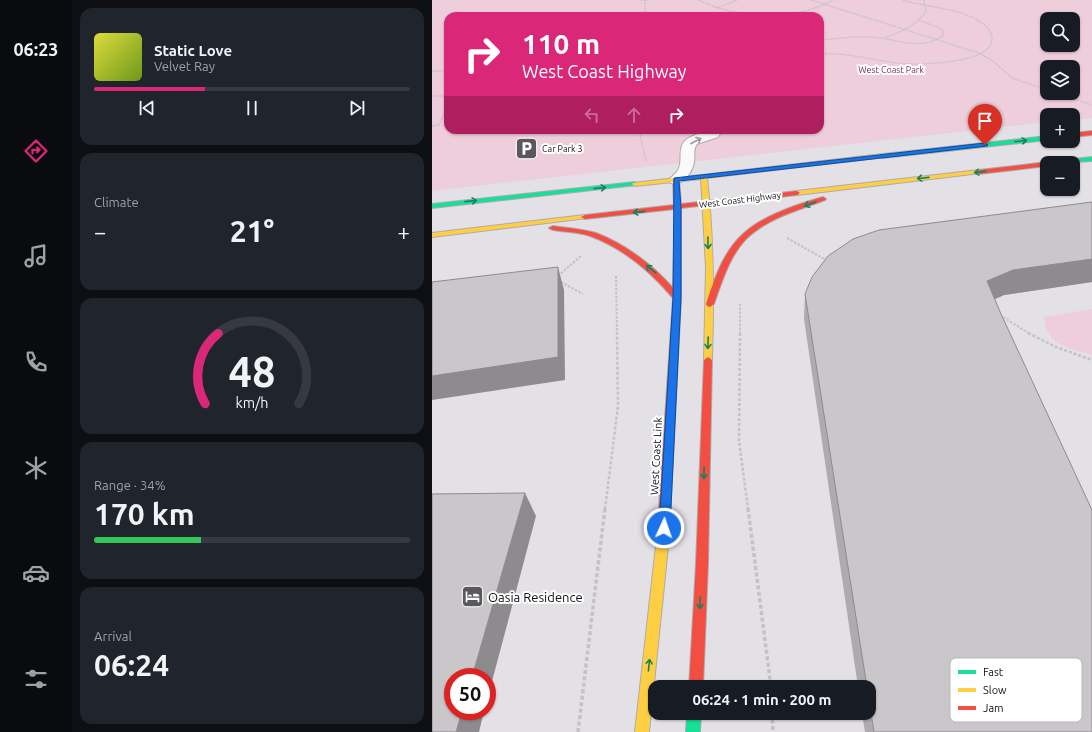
<!DOCTYPE html>
<html lang="en">
<head>
<meta charset="utf-8">
<style>
  body { margin:0; font-family:Ubuntu,sans-serif; background:#20242c; color:#f1f3f6; height:100vh; display:flex; flex-direction:column; font-size:15px; white-space:nowrap }
  * { box-sizing:border-box; margin:0 }
  p { font-size:13px; color:#9ea1a6 }
  .icon { flex:none; width:22px; height:22px; fill:none; stroke:currentColor; stroke-width:2; stroke-linecap:round; stroke-linejoin:round }
  .map { position:relative; flex:1; overflow:hidden }
  .side { display:flex; flex-direction:column; gap:8px; padding:8px; background:#0d0f14; width:360px }
  .side>* { flex:none }
  .top-card { position:absolute; left:12px; top:12px; width:380px; height:122px; border-radius:12px; box-shadow:0 1px 3px #0004; background:#db2777; color:#fff; overflow:hidden }
  .controls { position:absolute; left:608px; top:12px; display:grid; gap:8px }
  .controls a { display:grid; place-items:center; width:40px; height:40px; border-radius:8px; background:#171b24; box-shadow:0 1px 3px #0004; font-size:20px }
  .speed { position:absolute; left:12px; top:668px; display:flex; gap:8px; font-size:20px; font-weight:700; text-align:center }
  .speed>* { display:grid; place-content:center; width:52px; height:52px; border-radius:50%; background:#171b24; box-shadow:0 1px 3px #0004; line-height:1 }
  .speed .limit { border:6px solid #d22; background:#fff; color:#111 }
  .pin { position:absolute; display:grid; place-items:center; width:34px; height:34px; color:#fff; margin:-41px -17px; border-radius:50% 50% 50% 0; rotate:-45deg; box-shadow:0 0 4px #0007 }
  .pin .icon { rotate:45deg }
  .me { position:absolute; width:44px; margin:-22px; rotate:3deg; stroke-linejoin:round; filter:drop-shadow(0 0 3px #0008) }
  .turn { display:flex; align-items:center; gap:14px; height:84px; padding:0 12px; font-size:18px }
  .turn .icon { width:52px; height:52px; stroke-width:2.5 }
  .turn b { display:block; font-size:28px; line-height:34px }
  .lanes { display:flex; align-items:center; height:38px; padding:0 12px; background:#0003; justify-content:center; gap:20px; direction:ltr }
  .lanes .off { opacity:.35 }
  .big { font-size:30px; font-weight:600; line-height:1.1 }
  .side .widget { flex:1; display:flex; flex-direction:column; justify-content:center; gap:6px; min-width:0; padding:0 14px; border-radius:12px; background:#20242c }
  .side .dial { align-items:center; gap:0 }
  .dial svg { height:104px; overflow:visible; fill:none; stroke:#363941; stroke-width:7; stroke-linecap:round; text-anchor:middle }
  .dial text { fill:#f1f3f6; stroke:none }
  .song { display:flex; align-items:center; gap:12px }
  .cover { width:48px; height:48px; border-radius:6px; background:linear-gradient(135deg,hsl(60 70% 55%),hsl(80 70% 35%)) }
  .played { height:4px; border-radius:2px; background:linear-gradient(90deg,#db2777 35%,#363941 35%) }
  .keys { display:flex; justify-content:space-around; direction:ltr }
  .heat { display:flex; justify-content:space-between; align-items:center; font-size:22px; direction:ltr }
  .charge { height:6px; border-radius:3px; background:linear-gradient(90deg,#34c759 34%,#363941 0) }
  .trip { position:absolute; left:216px; top:680px; width:228px; height:40px; border-radius:12px; background:#171b24; box-shadow:0 1px 3px #0004; font-weight:600; line-height:40px; text-align:center }
  main { display:flex; flex:1; min-height:0 }
  .menu { display:flex; flex-direction:column; width:72px; justify-content:space-around; align-items:center; background:#090b0e; color:#9ea1a6 }
  .menu .icon { width:28px; height:28px }
  .menu .selected { color:#db2777 }
  .menu b { font-size:18px; color:#f1f3f6 }
  .map>svg:first-child { display:block }
  .green { fill:#efcedc; fill-rule:evenodd }
  .lines { fill:none; stroke-linecap:round; stroke-linejoin:round }
  .lane-casing { stroke:#adabaf; stroke-width:2 }
  .fast-casing { stroke:#adabaf; stroke-width:2 }
  .slow-casing { stroke:#adabaf; stroke-width:2 }
  .jam-casing { stroke:#adabaf; stroke-width:2 }
  .path-far3 { stroke:#c3c2c4; stroke-width:1.5; stroke-dasharray:1.5 1; stroke-linecap:butt }
  .path-far2 { stroke:#c3c2c4; stroke-width:2; stroke-dasharray:2.5 1.5; stroke-linecap:butt }
  .path-far1 { stroke:#c3c2c4; stroke-width:2.5; stroke-dasharray:3 2; stroke-linecap:butt }
  .path { stroke:#c3c2c4; stroke-width:3.5; stroke-dasharray:4 2.5; stroke-linecap:butt }
  .lane { fill:#fbfafb; fill-rule:evenodd }
  .fast { fill:#16e098; fill-rule:evenodd }
  .slow { fill:#ffcf43; fill-rule:evenodd }
  .jam { fill:#f24e42; fill-rule:evenodd }
  .wall { fill:#aeabaf }
  .shaded-wall { fill:#8d8b8e }
  .building { fill:#cac7cb; stroke:#8d8b8e }
  .oneway { stroke:#9d9c9e }
  .oneway2 { stroke:#14825c }
  .route { fill:#1a73e8; stroke:#114b97 }
  .labels { text-anchor:middle; stroke-width:4; stroke-linejoin:round; paint-order:stroke }
  .far-park-label { font-size:9px; fill:#812c54; stroke:#fff }
  .far-poi-label { font-size:9px; fill:#110f12; stroke:#fff; text-anchor:start }
  .far-street-label { font-size:9px; fill:#110f12; stroke:#fff }
  .street-label { font-size:11px; fill:#110f12; stroke:#fff }
  .near-poi-label { font-size:13px; fill:#110f12; stroke:#fff; text-anchor:start }
  .key { fill:#fff; stroke:#b8b7b8; stroke-width:1 }
  .key-label { font-size:11px; fill:#110f12 }
</style>
</head>
<body>
<main>
<nav class="menu">
<b>06:23</b>
<svg class="icon selected" aria-label="directions" viewBox="0 0 24 24"><path d="M12 3l9 9-9 9-9-9zM9 14v-3h6M13 9l2 2-2 2"/></svg>
<svg class="icon" aria-label="music" viewBox="0 0 24 24"><path d="M9 18V5l10-2v13"/><circle cx="6" cy="18" r="3"/><circle cx="16" cy="16" r="3"/></svg>
<svg class="icon" aria-label="phone" viewBox="0 0 24 24"><path d="M5 4h4l2 5-3 2q2 4 5 5l2-3 5 2v4C11 20 4 13 5 4z"/></svg>
<svg class="icon" aria-label="climate" viewBox="0 0 24 24"><path d="M12 3v18M4 7l16 10M4 17L20 7"/></svg>
<svg class="icon" aria-label="car" viewBox="0 0 24 24"><path d="M5 17H2v-5l4-1 3-4h7l3 4 3 1v5h-3M9 17h6M6 11h13"/><circle cx="7" cy="17" r="2"/><circle cx="17" cy="17" r="2"/></svg>
<svg class="icon" aria-label="filters" viewBox="0 0 24 24"><path d="M4 7h16M4 17h16"/><circle cx="9" cy="7" r="2"/><circle cx="15" cy="17" r="2"/></svg>
</nav>
<section class="side">
<div class="widget">
<div class="song"><i class="cover"></i><div><b>Static Love</b><p>Velvet Ray</p></div></div>
<div class="played"></div>
<div class="keys"><svg class="icon" aria-label="previous" viewBox="0 0 24 24"><path d="M18 5L8 12l10 7zM5 5v14"/></svg><svg class="icon" aria-label="pause" viewBox="0 0 24 24"><path d="M8 5v14M16 5v14"/></svg><svg class="icon" aria-label="next" viewBox="0 0 24 24"><path d="M6 5l10 7-10 7zM19 5v14"/></svg></div>
</div>
<div class="widget"><p>Climate</p>
<div class="heat"><a>−</a><b class="big">21°</b><a>+</a></div>
</div>
<div class="widget dial"><svg viewBox="0 0 100 80">
<path d="M14 69A42 42 0 1 1 86 69"/>
<path d="M14 69A42 42 0 0 1 24 15" stroke="#db2777"/>
<text x="50" y="56" font-size="32" font-weight="700">48</text>
<text x="50" y="72" font-size="11">km/h</text>
</svg></div>
<div class="widget"><p>Range · 34%</p><b class="big">170 km</b><div class="charge"></div></div>
<div class="widget"><p>Arrival</p><b class="big">06:24</b></div>
</section>
<div class="map">
<svg width="660" height="732" viewBox="0 0 660 732">
  <rect width="100%" height="100%" fill="#e3e0e6"/>
  <g class="green">
    <path d="M0,0H660V118L641,120V115H615V122L0,191ZM16,16H388V130H16ZM615,19H641V45H615ZM615,67H641V93H615Z"/>
    <path d="M660,309V355C635,347 615,347 612,317Z"/>
  </g>
  <g class="lines">
    <defs>
      <path id="lane" d="M282,130L286,131L288,134L286,137L265,144C261,149 263,156 262,162C260,173 251,186 239,183L237,180C240,176 245,173 247,168C250,161 247,153 250,146C253,135 272,133 282,130Z"/>
      <g id="fast">
        <path d="M615,136V140L451,158L448,156L451,154Z"/>
        <path d="M660,157V161L621,163L624,161Z"/>
        <path d="M203,182L206,184L205,185L0,208V204Z"/>
        <path d="M255,713H269L268,732H254Z"/>
      </g>
      <g id="slow">
        <path d="M451,154L453,155V157L275,178C282,238 282,299 280,360L276,363L273,362L272,360L274,268L269,179L203,186L200,184L201,183Z"/>
        <path d="M547,170L550,172L549,173L365,195L362,193L365,191Z"/>
        <path d="M153,215L157,217L155,218L0,237V233Z"/>
        <path d="M231,532L235,533L237,537L217,732H203L225,537L227,533Z"/>
      </g>
      <g id="jam">
        <path d="M660,131V135L641,137V133Z"/>
        <path d="M615,162L617,163H615V166L547,174L544,172L547,170Z"/>
        <path d="M244,178L247,180L249,204L365,191L368,193L365,195L249,208V298L237,537L235,541L231,542L227,541L225,537L241,298C219,272 191,248 158,236C146,232 133,232 121,230L117,228L121,226C135,228 150,229 164,233C193,244 221,265 241,288L243,209L153,219L149,217L153,215L242,205L241,180Z"/>
        <path d="M391,197L394,199L393,200C367,210 336,218 315,238C298,255 290,281 282,304L278,307L275,306L274,304C282,280 291,252 311,234C330,216 366,204 391,197Z"/>
        <path d="M276,357L280,360L276,564L271,687H257L264,564L272,360Z"/>
      </g>
    </defs>
    <use href="#lane" class="lane-casing"/>
    <use href="#fast" class="fast-casing"/>
    <use href="#slow" class="slow-casing"/>
    <use href="#jam" class="jam-casing"/>
    <g class="path-far3">
      <path d="M207,0H217"/>
      <path d="M213,0V16"/>
      <path d="M266,0C306,19 361,22 401,0"/>
      <path d="M379,0L547,53L561,61L580,78L615,90"/>
      <path d="M284,8L306,0"/>
      <path d="M453,38C468,32 483,26 494,12L492,0"/>
      <path d="M388,40C405,39 421,36 438,37C465,38 486,52 511,36V31L506,27L486,20"/>
      <path d="M388,54C421,52 447,63 478,64C495,64 559,63 560,39C561,29 548,21 541,18C519,7 493,7 470,0"/>
      <path d="M0,71H16"/>
      <path d="M624,93L660,105"/>
      <path d="M0,96H16"/>
      <path d="M0,126L7,125L16,104"/>
      <path d="M207,130L214,161"/>
    </g>
    <g class="path-far2">
      <path d="M355,238L396,261"/>
      <path d="M126,276L149,256"/>
      <path d="M184,276L185,334"/>
      <path d="M129,282L151,294"/>
      <path d="M568,315L598,334"/>
      <path d="M308,334V304"/>
    </g>
    <g class="path-far1">
      <path d="M308,333L307,441L316,509"/>
      <path d="M596,333L624,347L660,360"/>
      <path d="M173,509L186,406L185,333"/>
    </g>
    <g class="path">
      <path d="M316,508L339,687"/>
      <path d="M340,713L341,732"/>
      <path d="M146,732L173,508"/>
    </g>
    <use href="#lane" class="lane"/>
    <use href="#fast" class="fast"/>
    <use href="#slow" class="slow"/>
    <use href="#jam" class="jam"/>
  </g>
  <path class="wall" d="M660,202V282L572,295L563,299L569,314L660,732H433L430,713H437V687H426L372,319L373,294Z"/>
  <g class="shaded-wall">
    <path d="M660,259V282L572,295L547,306L555,281L581,270Z"/>
    <path d="M126,267L132,290L133,380L0,400V376Z"/>
    <path d="M93,493L104,516L55,700V677H40Z"/>
    <path d="M30,711H52L47,732H24Z"/>
  </g>
  <g class="building">
    <path d="M660,202V259L581,270L555,281L569,314L660,510V732H442L437,701V687H435L373,294L380,277L396,256L421,239L447,230Z"/>
    <path d="M126,267V357L0,376V282Z"/>
    <path d="M93,493L40,677H21V711H30L24,732H0V494Z"/>
  </g>
  <defs><path id="oneway-shaft" d="M-6 0H5M1.5-3L5.5 0L1.5 3" fill="none" stroke-width="1.6" stroke-linecap="round" stroke-linejoin="round"/></defs>
  <use class="oneway" href="#oneway-shaft" transform="translate(264 141) rotate(-27)"/>
  <g class="oneway2">
    <use href="#oneway-shaft" transform="translate(589 141) rotate(-6)"/>
    <use href="#oneway-shaft" transform="translate(548 172) rotate(173)"/>
    <use href="#oneway-shaft" transform="translate(491 178) rotate(174)"/>
    <use href="#oneway-shaft" transform="translate(168 188) rotate(-6)"/>
    <use href="#oneway-shaft" transform="translate(39 201) rotate(-6)"/>
    <use href="#oneway-shaft" transform="translate(378 204) rotate(160)"/>
    <use href="#oneway-shaft" transform="translate(207 212) rotate(174)"/>
    <use href="#oneway-shaft" transform="translate(276 243) rotate(89)"/>
    <use href="#oneway-shaft" transform="translate(219 269) rotate(-140)"/>
    <use href="#oneway-shaft" transform="translate(276 343) rotate(92)"/>
    <use href="#oneway-shaft" transform="translate(272 473) rotate(91)"/>
    <use href="#oneway-shaft" transform="translate(268 603) rotate(93)"/>
    <use href="#oneway-shaft" transform="translate(217 665) rotate(-84)"/>
  </g>
  <path class="route" d="M553,143L556,145L555,146L247,181L249,208V298L238,528L236,531L232,533L228,531L227,528L241,298L242,178Z"/>
  <defs>
    <symbol id="parking-square" viewBox="-11 -11 22 22"><rect x="-9" y="-9" width="18" height="18" rx="4" fill="#5a585c" stroke="#fff"/><path d="M-3.5-5.5H1a3.5 3.5 0 0 1 0 7H-1V5.5H-3.5ZM-1-3.4V-.6H.8a1.4 1.4 0 0 0 0-2.8Z" fill="#fff"/></symbol>
    <symbol id="hotel-square" viewBox="-11 -11 22 22"><rect x="-9" y="-9" width="18" height="18" rx="4" fill="#5a585c" stroke="#fff"/><path d="M-6-4.5h1.5V1H6V5H4.5V3h-9V5H-6ZM-4 0a1.8 1.8 0 1 1 3.6 0ZM.5 0V-2.5h3Q6-2.5 6 0Z" fill="#fff"/></symbol>
  </defs>
  <g fill-rule="evenodd">
    <use href="#parking-square" x="82" y="136" width="25" height="25"/>
    <use href="#hotel-square" x="28" y="584" width="25" height="25"/>
  </g>
  <g class="labels">
    <g class="far-park-label">
      <text x="459" y="73">West Coast Park</text>
    </g>
    <g class="far-poi-label">
      <text x="110" y="152">Car Park 3</text>
    </g>
    <g class="far-street-label">
      <text transform="translate(308 200) rotate(-7)" y="3">West Coast Highway</text>
    </g>
    <g class="street-label">
      <text transform="translate(224 456) rotate(-87)" y="4">West Coast Link</text>
    </g>
    <g class="near-poi-label">
      <text x="56" y="602">Oasia Residence</text>
    </g>
  </g>
  <rect x="518" y="658" width="132" height="64" rx="6" class="key"/>
  <rect x="526" y="670" width="18" height="4" fill="#16e098"/>
  <rect x="526" y="688" width="18" height="4" fill="#ffcf43"/>
  <rect x="526" y="706" width="18" height="4" fill="#f24e42"/>
  <g class="key-label">
    <text x="551" y="676">Fast</text>
    <text x="551" y="694">Slow</text>
    <text x="551" y="712">Jam</text>
  </g>
</svg>
<div class="controls">
<a><svg class="icon" aria-label="search" viewBox="0 0 24 24"><circle cx="10" cy="10" r="6"/><path d="M15 15l6 6"/></svg></a>
<a><svg class="icon" aria-label="layers" viewBox="0 0 24 24"><path d="M12 4l9 5-9 5-9-5zM3 14l9 5 9-5"/></svg></a>
<a>+</a>
<a>−</a>
</div>
<div class="speed"><div class="limit">50</div></div>
<div class="pin" style="left:553px;top:145px;background:#d93025"><svg class="icon" aria-label="arrive" viewBox="0 0 24 24"><path d="M6 21V4h12l-3 4 3 4H6"/></svg></div>
<svg class="me" style="left:232px;top:528px" viewBox="-20 -20 40 40"><circle r="17" fill="#1a73e8" stroke="#fff" stroke-width="3"/><path d="M0-11L8 9 0 5-8 9z" fill="#fff"/></svg>
<div class="trip">06:24 · 1 min · 200 m</div>
<div class="top-card">
<div class="turn"><svg class="icon" aria-label="right" viewBox="0 0 24 24"><path d="M7 20v-9h11M14 6l5 5-5 5"/></svg><div><b>110 m</b>West Coast Highway</div></div>
<div class="lanes"><svg class="icon off" aria-label="left" viewBox="0 0 24 24"><path d="M17 20v-9H6M10 6l-5 5 5 5"/></svg><svg class="icon off" aria-label="ahead" viewBox="0 0 24 24"><path d="M12 20V5M6 11l6-6 6 6"/></svg><svg class="icon" aria-label="right" viewBox="0 0 24 24"><path d="M7 20v-9h11M14 6l5 5-5 5"/></svg></div>
</div>
</div>
</main>
</body>
</html>
